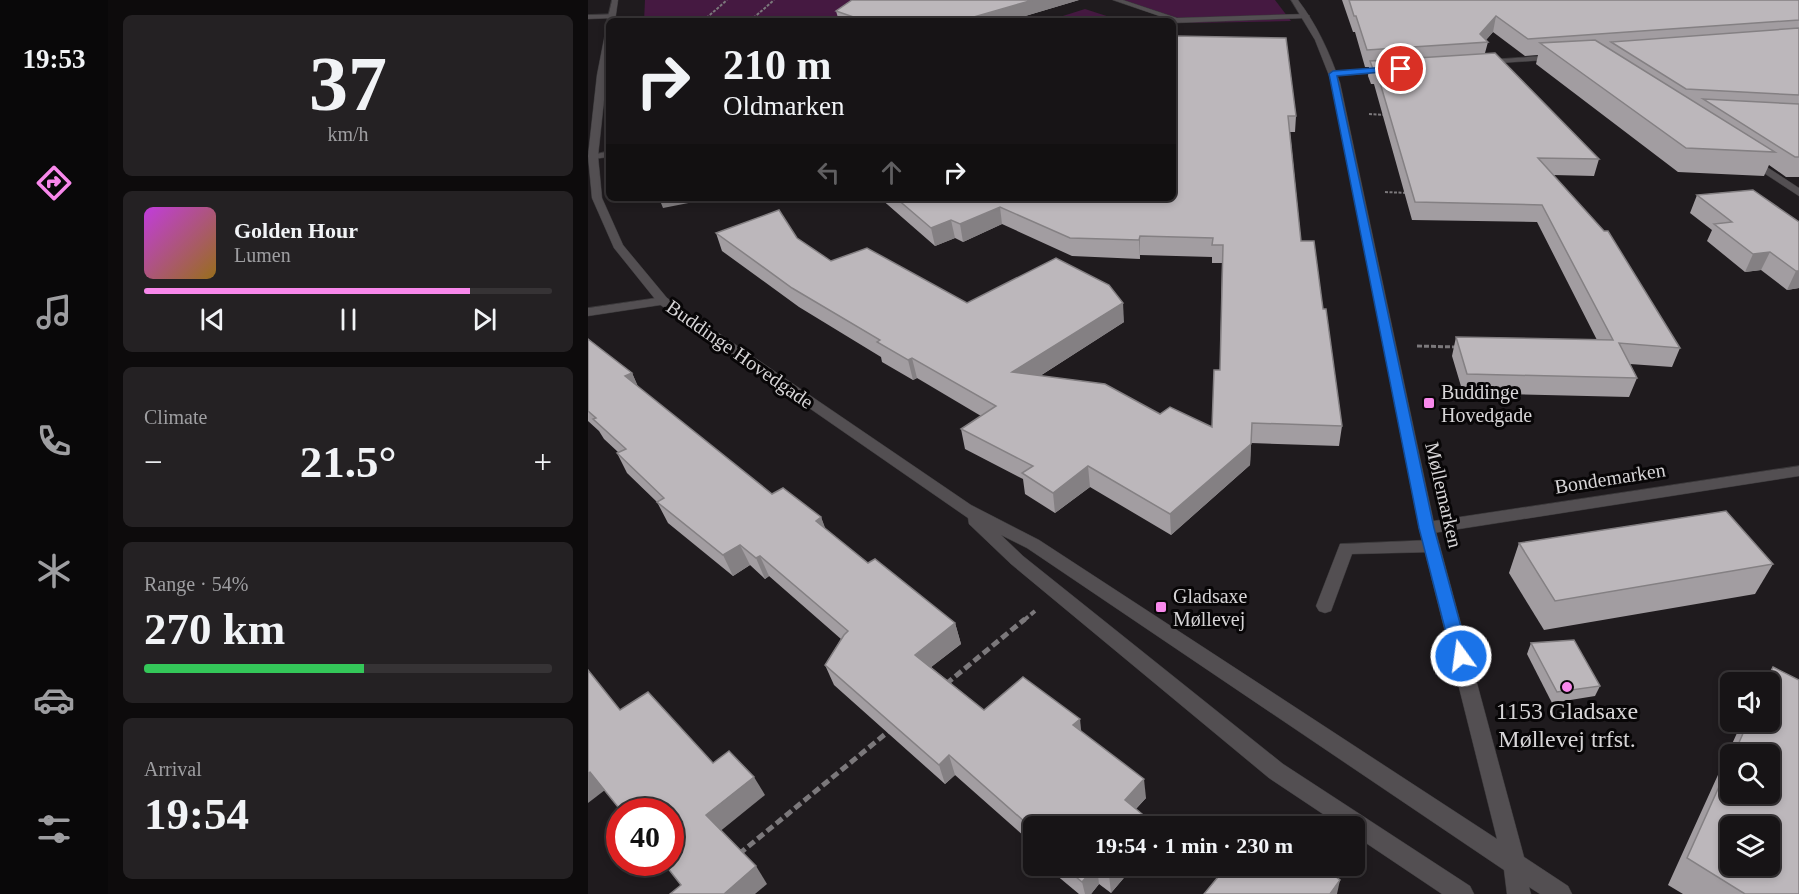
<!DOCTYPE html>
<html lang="en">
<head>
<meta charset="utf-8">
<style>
  body { margin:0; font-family:Georgia,serif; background:#242123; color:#f1f3f6; height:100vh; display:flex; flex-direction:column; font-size:22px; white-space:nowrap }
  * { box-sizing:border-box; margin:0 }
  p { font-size:20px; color:#9e9ea1 }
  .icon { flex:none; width:33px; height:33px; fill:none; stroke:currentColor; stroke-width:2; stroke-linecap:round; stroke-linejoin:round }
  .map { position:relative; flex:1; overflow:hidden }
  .side { display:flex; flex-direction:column; gap:15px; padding:15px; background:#0d0b0c; width:480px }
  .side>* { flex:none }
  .top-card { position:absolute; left:18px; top:18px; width:570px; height:183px; border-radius:9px; box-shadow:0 3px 9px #0003,0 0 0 2px #363335; background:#171416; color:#f1f3f6; overflow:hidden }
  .tools { position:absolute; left:1132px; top:672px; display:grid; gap:12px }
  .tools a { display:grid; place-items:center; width:60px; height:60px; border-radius:9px; background:#171416; box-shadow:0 3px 9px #0003,0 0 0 2px #363335; font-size:30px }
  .speed { position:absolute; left:18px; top:798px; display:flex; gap:12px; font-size:30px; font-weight:700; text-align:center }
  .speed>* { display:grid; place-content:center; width:78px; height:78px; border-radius:50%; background:#171416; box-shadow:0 3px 9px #0003,0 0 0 2px #363335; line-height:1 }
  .speed .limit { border:9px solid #d22; background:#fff; color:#111 }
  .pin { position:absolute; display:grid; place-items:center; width:51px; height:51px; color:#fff; margin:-26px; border:3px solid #fff; border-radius:50%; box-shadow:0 2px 6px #0007 }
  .me { position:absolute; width:66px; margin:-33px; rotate:346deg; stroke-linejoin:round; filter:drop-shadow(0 0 4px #0008) }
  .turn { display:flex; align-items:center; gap:21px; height:126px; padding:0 18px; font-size:27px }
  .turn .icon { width:78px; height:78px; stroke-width:2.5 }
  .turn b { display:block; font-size:42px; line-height:51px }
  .lanes { display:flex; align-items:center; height:57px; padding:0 18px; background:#0003; justify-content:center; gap:30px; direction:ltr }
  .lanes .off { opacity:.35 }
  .big { font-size:45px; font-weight:700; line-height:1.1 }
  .side .tile { flex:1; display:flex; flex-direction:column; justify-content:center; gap:9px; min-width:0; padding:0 21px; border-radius:9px; background:#242123 }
  .side .dial { align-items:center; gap:0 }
  .dial b { font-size:78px; line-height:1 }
  .song { display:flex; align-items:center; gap:18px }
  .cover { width:72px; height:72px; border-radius:9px; background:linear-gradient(135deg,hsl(290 70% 55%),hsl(40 70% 35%)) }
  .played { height:6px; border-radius:3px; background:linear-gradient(90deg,#f888eb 80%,#363335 80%) }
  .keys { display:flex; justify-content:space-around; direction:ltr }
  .heat { display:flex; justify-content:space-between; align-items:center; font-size:33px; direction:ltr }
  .charge { height:9px; border-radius:4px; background:linear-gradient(90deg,#34c759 54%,#363335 0) }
  .trip { position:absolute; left:435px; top:816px; width:342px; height:60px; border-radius:9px; background:#171416; box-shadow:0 3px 9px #0003,0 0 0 2px #363335; font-weight:700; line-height:60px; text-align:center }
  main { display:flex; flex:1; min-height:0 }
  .tab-bar { display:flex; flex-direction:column; width:108px; justify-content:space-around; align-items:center; background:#090809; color:#9e9ea1 }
  .tab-bar .icon { width:42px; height:42px }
  .tab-bar .current { color:#f888eb }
  .tab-bar b { font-size:27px; color:#f1f3f6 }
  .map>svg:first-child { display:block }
  .green { fill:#451941 }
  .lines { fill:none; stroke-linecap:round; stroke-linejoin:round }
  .service-casing { stroke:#3a383a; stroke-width:1 }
  .minor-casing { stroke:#3a383a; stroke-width:1 }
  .tertiary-casing { stroke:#3a383a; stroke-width:1 }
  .path-far3 { stroke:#7b787b; stroke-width:2; stroke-dasharray:3 1.5; stroke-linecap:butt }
  .path-far2 { stroke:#7b787b; stroke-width:3; stroke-dasharray:5 2; stroke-linecap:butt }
  .path-far1 { stroke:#7b787b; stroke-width:4; stroke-dasharray:7 3; stroke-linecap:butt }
  .path { stroke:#7b787b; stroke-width:5; stroke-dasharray:8 4; stroke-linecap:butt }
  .service { fill:#534f52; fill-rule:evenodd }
  .minor { fill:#534f52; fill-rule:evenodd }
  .tertiary { fill:#534f52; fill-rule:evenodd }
  .wall { fill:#a29da1; fill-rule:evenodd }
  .shaded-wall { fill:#848083 }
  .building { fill:#bcb7bb; stroke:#848083; stroke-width:1.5; fill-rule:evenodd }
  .route { fill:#1a73e8; stroke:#114b97; stroke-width:1.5 }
  .poi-dot { fill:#f888eb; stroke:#080607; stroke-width:2 }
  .labels { text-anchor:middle; stroke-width:6; stroke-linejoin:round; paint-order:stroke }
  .street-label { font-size:20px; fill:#d7d5d7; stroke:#080607 }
  .poi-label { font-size:20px; fill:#d7d5d7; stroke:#080607; text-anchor:start }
  .near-poi-label { font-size:24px; fill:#d7d5d7; stroke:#080607 }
</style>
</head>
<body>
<main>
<nav class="tab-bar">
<b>19:53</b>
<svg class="icon current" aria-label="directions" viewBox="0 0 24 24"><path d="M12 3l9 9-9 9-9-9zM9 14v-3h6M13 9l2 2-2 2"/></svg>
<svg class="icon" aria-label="music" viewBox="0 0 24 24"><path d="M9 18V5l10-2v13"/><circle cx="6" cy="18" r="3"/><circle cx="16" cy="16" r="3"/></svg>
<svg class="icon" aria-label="phone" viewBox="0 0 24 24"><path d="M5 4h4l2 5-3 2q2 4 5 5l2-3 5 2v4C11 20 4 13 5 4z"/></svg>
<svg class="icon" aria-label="climate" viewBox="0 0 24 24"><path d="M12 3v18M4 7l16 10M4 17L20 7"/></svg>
<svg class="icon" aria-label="car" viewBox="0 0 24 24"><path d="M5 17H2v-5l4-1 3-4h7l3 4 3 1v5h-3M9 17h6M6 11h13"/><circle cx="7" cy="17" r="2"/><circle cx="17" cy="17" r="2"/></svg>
<svg class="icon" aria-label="filters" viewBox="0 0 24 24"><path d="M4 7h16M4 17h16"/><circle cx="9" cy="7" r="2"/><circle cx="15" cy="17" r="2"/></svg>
</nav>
<section class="side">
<div class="tile dial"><b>37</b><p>km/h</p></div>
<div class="tile">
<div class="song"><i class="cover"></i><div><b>Golden Hour</b><p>Lumen</p></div></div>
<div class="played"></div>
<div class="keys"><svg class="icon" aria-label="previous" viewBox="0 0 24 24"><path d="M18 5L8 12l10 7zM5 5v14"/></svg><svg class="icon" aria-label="pause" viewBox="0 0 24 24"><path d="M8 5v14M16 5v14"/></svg><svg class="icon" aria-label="next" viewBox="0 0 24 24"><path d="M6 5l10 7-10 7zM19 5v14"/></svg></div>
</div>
<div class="tile"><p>Climate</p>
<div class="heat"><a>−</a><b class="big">21.5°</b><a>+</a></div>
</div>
<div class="tile"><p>Range · 54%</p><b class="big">270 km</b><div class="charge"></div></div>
<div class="tile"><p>Arrival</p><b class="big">19:54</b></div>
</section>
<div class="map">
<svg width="1211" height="894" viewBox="0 0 1211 894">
  <rect width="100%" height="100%" fill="#1f1b1e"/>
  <g class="green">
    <path d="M57,0H448L361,21H56Z"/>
    <path d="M535,0H687L703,21L604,23Z"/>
    <path d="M497,9L534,21H459Z"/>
  </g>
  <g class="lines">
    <defs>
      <g id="service">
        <path d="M525,0H535L589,18L718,14L722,16L718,18L585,23L568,21L580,19Z"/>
        <path d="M844,540L850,542L852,546L850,550L844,552L764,554L743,611L737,613L731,611L728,606L752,544Z"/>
      </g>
      <g id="minor">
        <path d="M27,14L24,18L0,19V15Z"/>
        <path d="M969,55L973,57L972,59L897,64L893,62L897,60Z"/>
        <path d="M801,68H804V72L745,76L741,74L745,72Z"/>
        <path d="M21,151V157L5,159L0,156Z"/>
        <path d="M1159,158H1165L1211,188V196L1159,162Z"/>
        <path d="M75,297L79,298L81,301L79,304L0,316V308Z"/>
        <path d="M1211,466V476L839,534L833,532L831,528L833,524L839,522Z"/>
      </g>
      <g id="tertiary">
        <path d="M24,0H30L27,21L21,23L19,21Z"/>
        <path d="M703,0H710C729,25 742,53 752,83L847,528L936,857L980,886L984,894H952L941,887L943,894H919L916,870L439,548L413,535L435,556L695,764L882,886L886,894H854L766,835V826H753L681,778L423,564L381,524L380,518L71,304L26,248L4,198L0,156L9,75L17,34L21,32V54L10,156L14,198L35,245L79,298L383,505L451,540L909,839L831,528L744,83L727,40Z"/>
      </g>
    </defs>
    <use href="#service" class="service-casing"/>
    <use href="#minor" class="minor-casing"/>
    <use href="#tertiary" class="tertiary-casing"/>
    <g class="path-far3">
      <path d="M115,21L139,0"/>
      <path d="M162,21L186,0"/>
      <path d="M781,114L798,115"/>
      <path d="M797,192L819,193"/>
    </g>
    <path class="path-far2" d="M829,346L869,347"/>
    <path class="path-far1" d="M435,621L447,611"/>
    <g class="path">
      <path d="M358,684L437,619"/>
      <path d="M151,854L301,731"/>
    </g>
    <use href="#service" class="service"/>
    <use href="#minor" class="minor"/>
    <use href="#tertiary" class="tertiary"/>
  </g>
  <g class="wall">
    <path d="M491,0L420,21H251L248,11Z"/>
    <path d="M754,0H1211V177H1198L1181,165L1176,176L1090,172L948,64L950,55L937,56L905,32L898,40L900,42L897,53L1011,159L1006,176L965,175L1092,348L1084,367L1042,364L1049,378L1041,397L875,393L864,356L868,337L1009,340L949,222L824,220L786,84H783L780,76L781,67H777L767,32H765Z"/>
    <path d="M585,36L708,116L707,132H702L713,241L735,309L754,426L751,446L663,443L662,465L583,535L502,487L467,513L437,494L435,479L377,449L373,429L393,416L329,378L325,380L294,362L293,357L211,307L134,251L128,233L209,238L243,261L379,303L536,322L452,376L572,414L624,427L632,370L634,263H624V257L552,255V259L484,256L414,224L375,242L367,238L347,246L292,198H585Z"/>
    <path d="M1109,195L1211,222V288L1199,290L1173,270L1157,272L1119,241L1124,230L1102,213Z"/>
    <path d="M0,339L44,373L50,387L184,494L233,517L237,529L280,563L367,623L373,644L343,667L396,710L493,731L558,798L548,809L565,823L566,826H446V845L367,775L357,784L246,685L237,665L253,639L181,576L177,579L162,565L145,576L80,523L69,502L39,473L29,453L30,452L16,439L11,431L0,421Z"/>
    <path d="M931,543L1185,564L1167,594L956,630L921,573Z"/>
    <path d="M943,643L1012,686L1007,696L964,703L939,654Z"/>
    <path d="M1185,667L1211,894H1095L1080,885L1154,722H1182V682H1174ZM1143,754H1182L1143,794Z"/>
    <path d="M460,866H546L523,893L511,884L503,894H491L461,869Z"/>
  </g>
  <g class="shaded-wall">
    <path d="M445,0H491L420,21H372Z"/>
    <path d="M908,16L905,32L896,42L892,34Z"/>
    <path d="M71,198H126L75,208Z"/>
    <path d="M412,207L414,224L375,242L372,224Z"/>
    <path d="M363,220L367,238L347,246L343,228Z"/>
    <path d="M552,236V259L551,240Z"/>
    <path d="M1182,252L1173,270L1157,272L1165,254Z"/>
    <path d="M1208,271H1211V288L1199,290Z"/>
    <path d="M535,303L536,322L427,392L424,372Z"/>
    <path d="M324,358L329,378L325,380L320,360Z"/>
    <path d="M44,373L53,393L37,376Z"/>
    <path d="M663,444L662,465L583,535L582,514Z"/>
    <path d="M500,466L502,487L467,513L465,493Z"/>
    <path d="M233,517L241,538L228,521Z"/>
    <path d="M152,545L162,565L145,576L135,555Z"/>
    <path d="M172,556L181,576L177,579L168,558Z"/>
    <path d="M367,623L373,644L333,675L327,655Z"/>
    <path d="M492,719L494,739L485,725Z"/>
    <path d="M361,755L367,775L357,784L351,765Z"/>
    <path d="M2,772L17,790L0,803V774Z"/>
    <path d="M166,777L177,795L130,833L118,815Z"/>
    <path d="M556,779L558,798L538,819L537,800Z"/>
    <path d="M168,866L179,884L167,894H136Z"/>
    <path d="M509,866L511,884L503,894H497L494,882Z"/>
    <path d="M528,866H546L523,893L521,875Z"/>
    <path d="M752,880L749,894H742Z"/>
  </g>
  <g class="building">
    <path d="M264,0H445L372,21H277L248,11Z"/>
    <path d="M761,0H1211V20L940,39L908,16L892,34L900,42L779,50L768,16H766Z"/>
    <path d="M1211,28V95L1098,89L1023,42Z"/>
    <path d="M585,36L698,38L708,116H700L713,241H726L735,309H738L754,426L664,423L663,444L582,514L500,466L465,493L434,473L445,466L373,429L408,406L324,358L320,360L289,342L292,340L204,288L128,233L191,210L209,238L243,261L279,248L379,303L468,258L521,285L535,303L424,372L517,384L572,414L582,407L624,427L626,370H632L635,245H624L625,238L552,236L551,240L482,238L412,207L372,224L363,220L343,228L308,198H585Z"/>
    <path d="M1007,40L1187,152L1098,148L952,43Z"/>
    <path d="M907,53L1011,159L950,158L1016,231H1020L1092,348L1031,343L1049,378L879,374L868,337L1025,340L954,205L827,202L788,69H785L782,61Z"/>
    <path d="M1115,99L1211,104V157H1207Z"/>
    <path d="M1165,190L1211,222V271H1208L1182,252L1165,254L1126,224L1144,222L1109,195Z"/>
    <path d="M0,339L44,373L37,376L184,494L195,488L233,517L228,521L280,563L287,559L367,623L327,655L396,710L435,677L492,719L485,725L556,779L537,800L565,823L562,826H446V830L361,755L351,765L237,665L256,635L260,631L172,556L168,558L152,545L135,555L69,502L76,498L29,453L38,449L5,419L8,418L0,411Z"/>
    <path d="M1138,511L1185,564L967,601L931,543Z"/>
    <path d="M986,640L1012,686L969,692L943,643Z"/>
    <path d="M1185,667L1211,680V894H1157L1099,858L1143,760V794H1182V754H1146L1160,722H1182V682H1178ZM1143,826H1182V866H1143Z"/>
    <path d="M0,670L32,710L60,692L125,763L141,751L166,777L118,815L168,866L136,894H82L93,885L75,862H82V812H34L2,772L0,774Z"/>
    <path d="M675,822L681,826H671Z"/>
    <path d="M475,866H508L494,882Z"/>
    <path d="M509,866H528L521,875Z"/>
    <path d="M639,866H733L752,880L742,894H616Z"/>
  </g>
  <path class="route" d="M813,66L816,70L749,76L846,528L881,656L879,661L873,663L867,661L864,656L831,528L741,74L745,71Z"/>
  <g class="poi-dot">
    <rect x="835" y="397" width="12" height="12" rx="3"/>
    <rect x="567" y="601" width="12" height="12" rx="3"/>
    <circle cx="979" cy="687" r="6"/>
  </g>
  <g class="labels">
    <g class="street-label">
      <text transform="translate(152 354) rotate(35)" y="7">Buddinge Hovedgade</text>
      <text transform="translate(1022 478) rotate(-9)" y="7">Bondemarken</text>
      <text transform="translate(856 495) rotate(77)" y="7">Møllemarken</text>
    </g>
    <g class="poi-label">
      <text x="853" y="399">Buddinge<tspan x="853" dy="23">Hovedgade</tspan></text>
      <text x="585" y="603">Gladsaxe<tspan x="585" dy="23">Møllevej</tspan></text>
    </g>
    <g class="near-poi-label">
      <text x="979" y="719">1153 Gladsaxe<tspan x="979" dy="28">Møllevej trfst.</tspan></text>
    </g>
  </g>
</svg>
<div class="tools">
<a><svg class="icon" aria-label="sound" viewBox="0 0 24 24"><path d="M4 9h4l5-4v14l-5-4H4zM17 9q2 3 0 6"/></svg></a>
<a><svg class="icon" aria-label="search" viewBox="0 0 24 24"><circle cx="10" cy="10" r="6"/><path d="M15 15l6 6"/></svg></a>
<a><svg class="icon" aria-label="layers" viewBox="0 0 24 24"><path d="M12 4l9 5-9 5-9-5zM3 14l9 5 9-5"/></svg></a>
</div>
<div class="speed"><div class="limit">40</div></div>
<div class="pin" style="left:813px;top:69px;background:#d93025"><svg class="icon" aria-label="arrive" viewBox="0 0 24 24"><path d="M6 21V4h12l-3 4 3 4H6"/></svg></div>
<svg class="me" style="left:873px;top:656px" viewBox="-20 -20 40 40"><circle r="17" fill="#1a73e8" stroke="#fff" stroke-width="3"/><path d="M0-11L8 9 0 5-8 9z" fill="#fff"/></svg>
<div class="trip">19:54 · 1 min · 230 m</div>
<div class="top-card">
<div class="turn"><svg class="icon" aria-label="right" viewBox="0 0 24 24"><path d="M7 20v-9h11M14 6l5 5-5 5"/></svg><div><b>210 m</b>Oldmarken</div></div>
<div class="lanes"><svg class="icon off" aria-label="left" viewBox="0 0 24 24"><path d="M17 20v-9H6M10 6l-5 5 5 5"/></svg><svg class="icon off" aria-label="ahead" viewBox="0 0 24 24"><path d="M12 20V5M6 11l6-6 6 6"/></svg><svg class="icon" aria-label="right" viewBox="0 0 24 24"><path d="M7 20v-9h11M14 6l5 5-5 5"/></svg></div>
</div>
</div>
</main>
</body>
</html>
